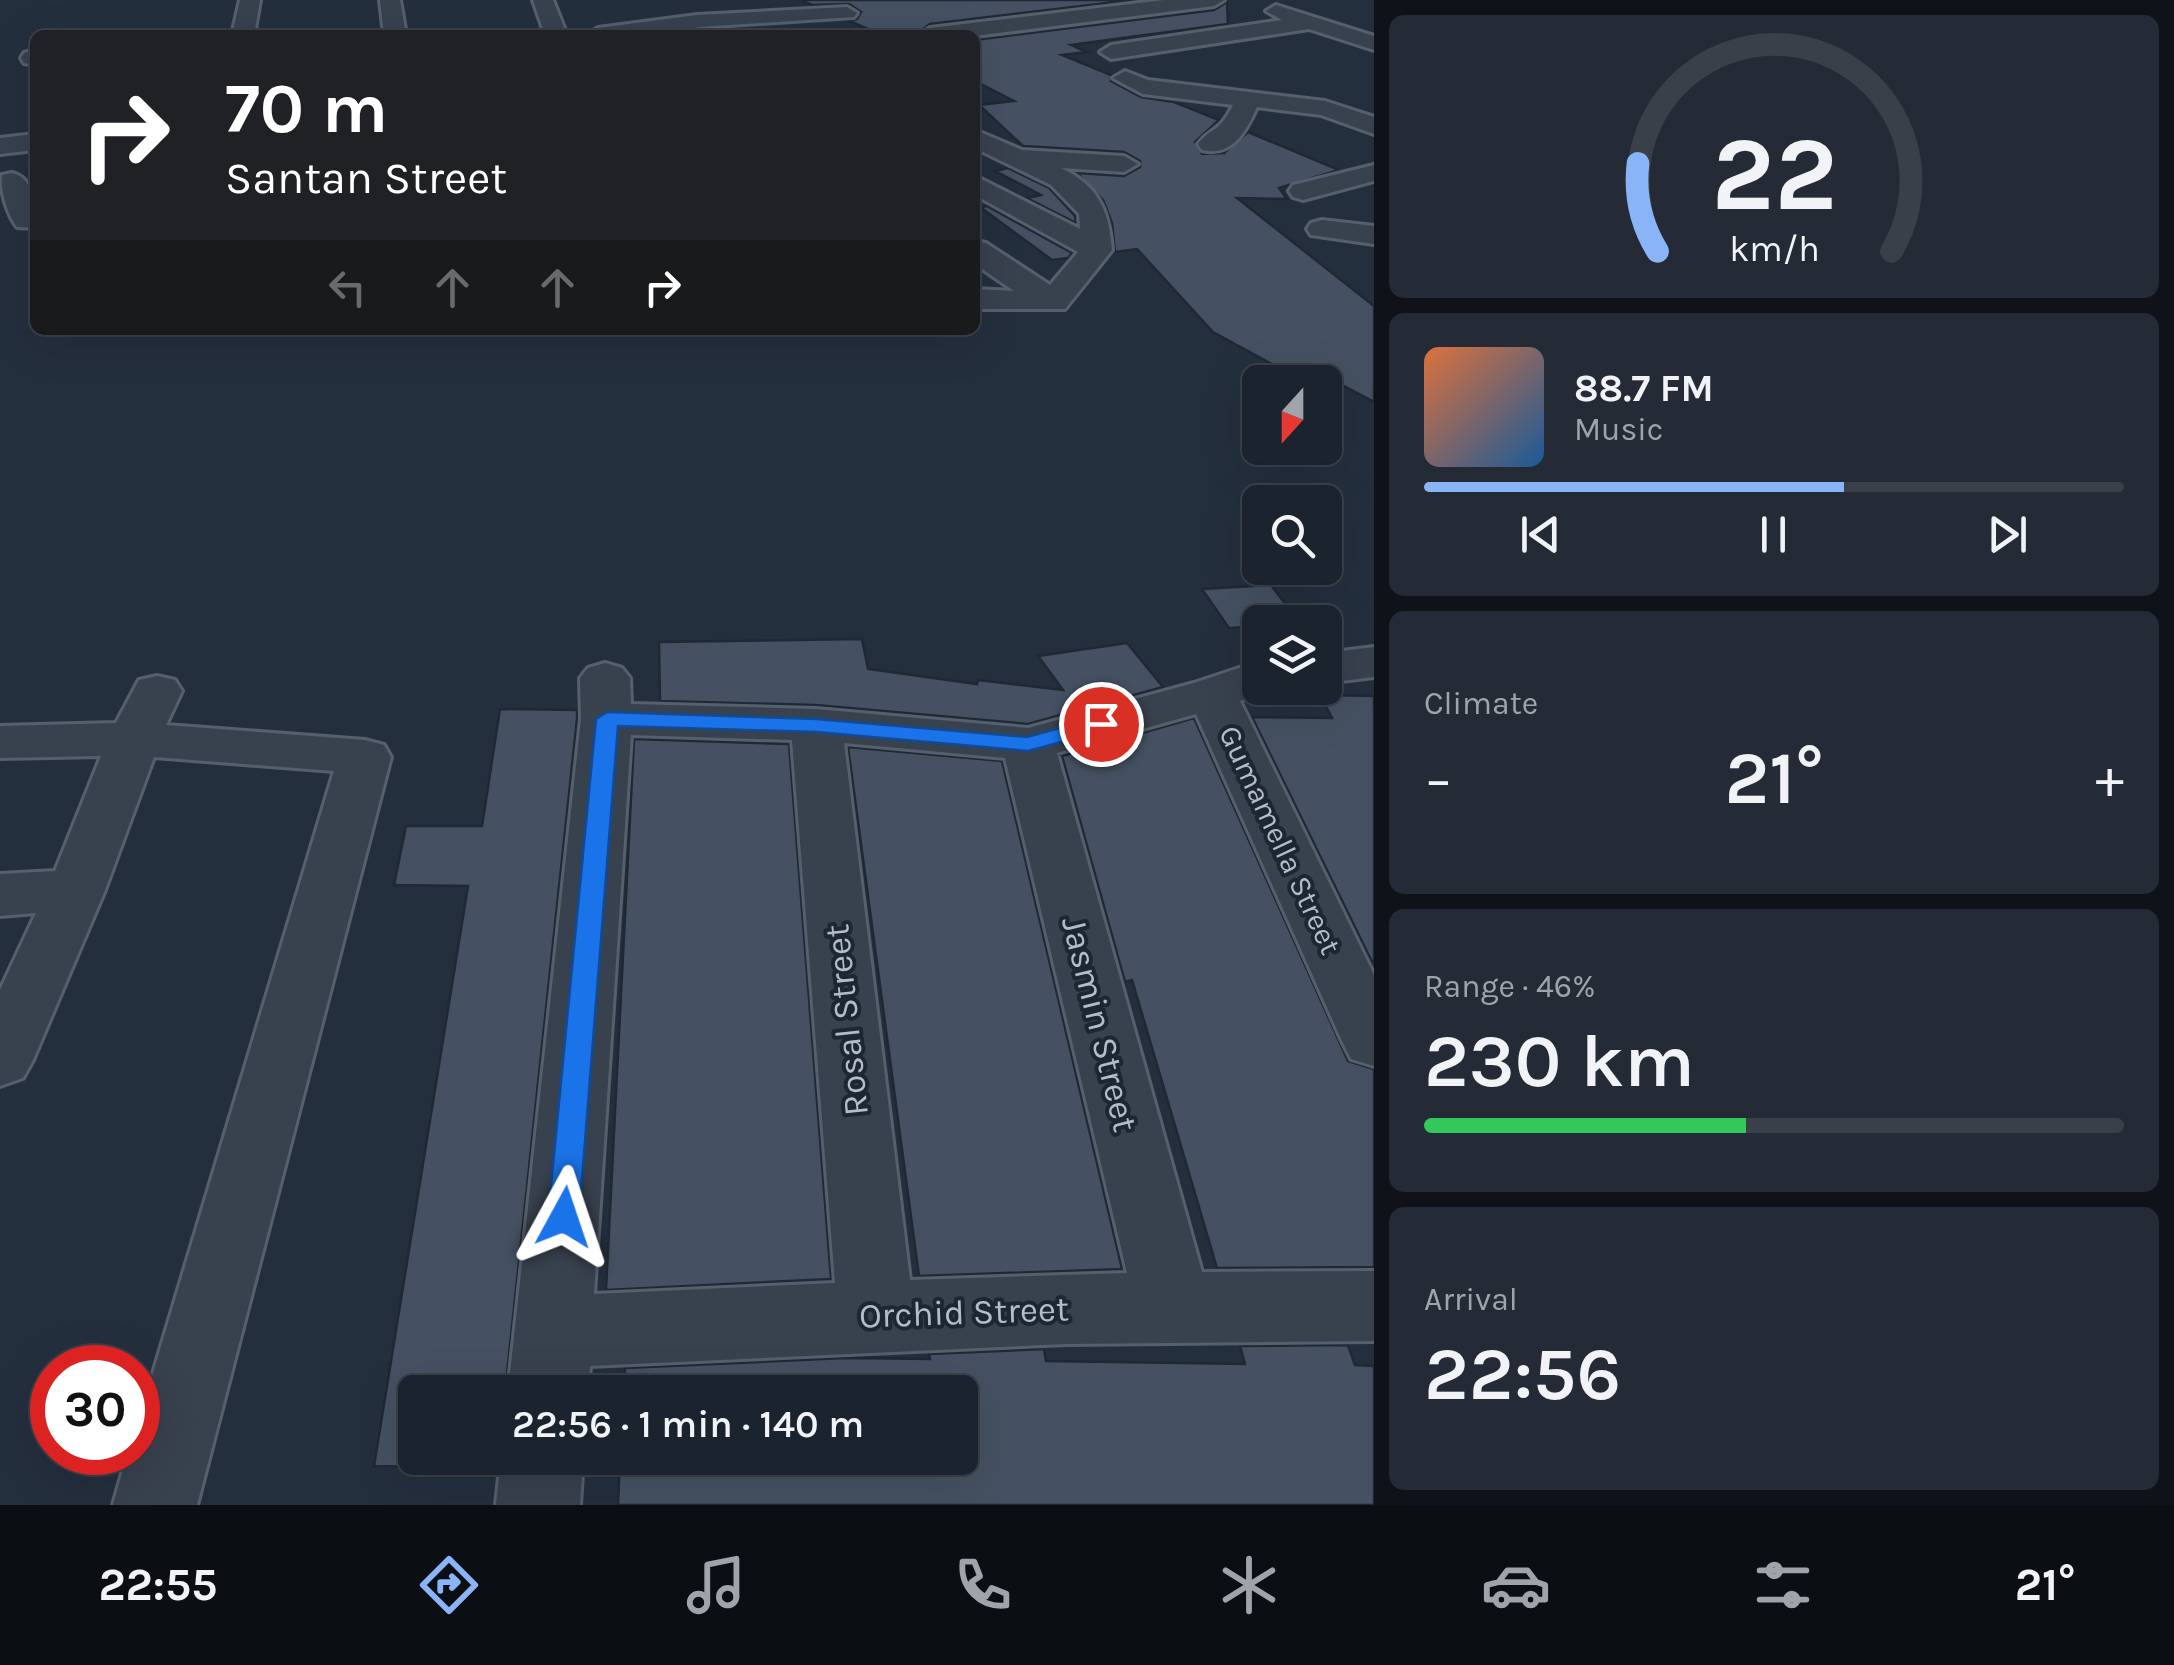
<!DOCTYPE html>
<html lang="en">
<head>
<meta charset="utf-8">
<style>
  body { margin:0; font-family:Karla,sans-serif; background:#242b36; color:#f1f3f6; height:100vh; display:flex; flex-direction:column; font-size:38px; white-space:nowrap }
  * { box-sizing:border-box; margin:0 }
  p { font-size:32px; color:#a0a4aa }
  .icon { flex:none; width:55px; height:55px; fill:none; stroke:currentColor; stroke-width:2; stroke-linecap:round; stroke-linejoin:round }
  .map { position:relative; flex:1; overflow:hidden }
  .sheet { display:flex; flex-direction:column; gap:15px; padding:15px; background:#0f1319; width:800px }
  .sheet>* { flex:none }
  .hud { position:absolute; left:30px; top:30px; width:950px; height:305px; border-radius:15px; box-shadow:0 10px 40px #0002,0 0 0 2px #39404a; background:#202124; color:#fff; overflow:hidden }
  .needle { width:65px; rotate:201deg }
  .fabs { position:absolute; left:1242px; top:365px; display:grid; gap:20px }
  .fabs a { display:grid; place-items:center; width:100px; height:100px; border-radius:15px; background:#1b232e; box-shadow:0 10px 40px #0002,0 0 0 2px #39404a; font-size:50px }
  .speed { position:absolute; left:30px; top:1345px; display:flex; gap:20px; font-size:50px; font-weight:700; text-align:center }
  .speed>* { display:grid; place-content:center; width:130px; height:130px; border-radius:50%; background:#1b232e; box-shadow:0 10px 40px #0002,0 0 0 2px #39404a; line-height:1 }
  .speed .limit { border:15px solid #d22; background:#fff; color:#111 }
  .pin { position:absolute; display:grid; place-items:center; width:85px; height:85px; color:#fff; margin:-42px; border:5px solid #fff; border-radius:50%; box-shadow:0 2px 10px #0007 }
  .me { position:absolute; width:110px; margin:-55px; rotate:5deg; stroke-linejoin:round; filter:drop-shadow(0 0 8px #0008) }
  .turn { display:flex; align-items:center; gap:35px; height:210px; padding:0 30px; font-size:45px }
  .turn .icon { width:130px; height:130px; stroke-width:2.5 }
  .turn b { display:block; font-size:70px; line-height:85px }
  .lanes { display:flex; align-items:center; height:95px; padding:0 30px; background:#0003; justify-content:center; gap:50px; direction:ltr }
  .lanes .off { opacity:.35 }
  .big { font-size:75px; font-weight:600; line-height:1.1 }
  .sheet .card { flex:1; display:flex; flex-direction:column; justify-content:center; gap:15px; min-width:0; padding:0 35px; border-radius:15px; background:#242b36 }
  .sheet .dial { align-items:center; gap:0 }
  .dial svg { height:260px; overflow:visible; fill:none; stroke:#39404a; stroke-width:7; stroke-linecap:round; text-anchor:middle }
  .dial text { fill:#f1f3f6; stroke:none }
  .song { display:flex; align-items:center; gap:30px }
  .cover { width:120px; height:120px; border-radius:15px; background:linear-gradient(135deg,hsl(20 70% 55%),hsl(210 70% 35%)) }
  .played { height:10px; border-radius:5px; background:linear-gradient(90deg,#8ab4f8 60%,#39404a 60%) }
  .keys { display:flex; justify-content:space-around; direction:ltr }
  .heat { display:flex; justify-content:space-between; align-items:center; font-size:55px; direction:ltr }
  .charge { height:15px; border-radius:8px; background:linear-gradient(90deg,#34c759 46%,#39404a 0) }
  .trip { position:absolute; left:398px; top:1375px; width:580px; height:100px; border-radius:15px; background:#1b232e; box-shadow:0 10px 40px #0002,0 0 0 2px #39404a; font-weight:600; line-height:100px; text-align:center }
  .tab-bar { display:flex; height:160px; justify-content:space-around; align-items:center; background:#0b0e12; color:#a0a4aa }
  .tab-bar .icon { width:70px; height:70px }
  .tab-bar .on { color:#8ab4f8 }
  .tab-bar b { font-size:45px; color:#f1f3f6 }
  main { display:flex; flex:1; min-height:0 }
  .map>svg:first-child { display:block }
  .building { fill:#455162; stroke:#1f2835; stroke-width:2.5 }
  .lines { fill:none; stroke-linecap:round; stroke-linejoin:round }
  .minor-casing { stroke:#565f6c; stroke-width:6 }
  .minor { fill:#38414e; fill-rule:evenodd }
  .route { fill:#1a73e8; stroke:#114b97; stroke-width:2.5 }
  .labels { text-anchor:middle; stroke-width:8; stroke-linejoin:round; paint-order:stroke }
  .street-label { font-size:30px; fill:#b4bcc9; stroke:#1d2633 }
  .near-street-label { font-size:35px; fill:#b4bcc9; stroke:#1d2633 }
</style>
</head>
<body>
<main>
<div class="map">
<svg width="1374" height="1505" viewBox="0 0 1374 1505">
  <rect width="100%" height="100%" fill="#242f3e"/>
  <g class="building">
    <path d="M800,0H1132L930,24L915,35H882L849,21L857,19L861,12L849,4L812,5Z"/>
    <path d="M1227,2L1228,24L1071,45L1087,52L1062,55L1111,75V81L1141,97L1174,102L1219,120L1195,142L1202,154L1224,153L1248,132L1339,170L1279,188L1287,199L1237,198L1374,306V402L1321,374L1311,376L1294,366L1281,369L1213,332L1137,249L1115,252L1112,223L1103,200L1077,173L1124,176L1140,167V161L1124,152L1023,146L979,105L1014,101L975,81V40L1214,10Z"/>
    <path d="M1008,168L1049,188L1075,216L1076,223L1027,198L1041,195L995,171Z"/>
    <path d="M987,206L1072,253L1068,258L1052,260L980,207Z"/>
    <path d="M1271,585L1299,622H1260V626L1229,628L1202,589Z"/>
    <path d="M862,639L868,669L977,684L978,680L1063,690L1038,656L1127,643L1163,687L1028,724L816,705L660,701L659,642Z"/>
    <path d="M1320,695L1374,696V966L1252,717L1332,718Z"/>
    <path d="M500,709L577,710V719L505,1392H415V1458H497L496,1467L374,1466L468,886L394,885L406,826H482Z"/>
    <path d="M1194,718L1348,1061L1374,1069V1267L1217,1268L1132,980L1125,982L1062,756Z"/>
    <path d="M634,739L789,744L831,1279L606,1290Z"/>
    <path d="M848,747L1002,761L1122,1269L919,1276Z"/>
    <path d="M1348,1345L1355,1365L1374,1366V1505H618L620,1458H960V1392H624L625,1368L846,1358L930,1359L929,1354L1044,1349L1046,1361L1245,1364L1240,1346Z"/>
  </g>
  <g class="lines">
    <defs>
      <g id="minor">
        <path d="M240,0H260L254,35H232Z"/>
        <path d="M380,0H400L406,35H384Z"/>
        <path d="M533,0H553L567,35H545Z"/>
        <path d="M1164,0H1224L1214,6L975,36L919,35L930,28Z"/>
        <path d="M1276,5L1374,36V50L1309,29L1111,59L1100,52L1111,45L1282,20L1266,11Z"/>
        <path d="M847,7L857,13L854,17L699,27L658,35H587L598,28L697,15Z"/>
        <path d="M32,51L35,65L24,63L21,58L24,53Z"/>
        <path d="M1125,71L1148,80L1325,101L1374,117V134L1321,115L1257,107C1246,131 1233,157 1202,150L1198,144C1213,125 1218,135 1233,105L1143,94L1113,78Z"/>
        <path d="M975,130L1022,150L1124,156L1138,164L1124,172L1061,168C1099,186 1109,211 1112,250L1065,309H975V289L1014,291L975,264V241L986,243L1050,285L1078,252L975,195V176L1080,229L1079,214L1051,185L975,148Z"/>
        <path d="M35,134V150L0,154V138Z"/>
        <path d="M1374,165V181L1303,200L1293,197L1289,191L1293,185Z"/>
        <path d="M12,173C35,178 35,208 35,228L17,227C7,214 0,190 2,175Z"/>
        <path d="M1322,220L1374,226V244L1311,235L1307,229L1311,223Z"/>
        <path d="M1374,647V677L1325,683V653Z"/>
        <path d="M1260,661V688H1275L1240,701L1374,975V1066L1351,1059L1342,1041L1196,714L1057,753L1202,1272L1374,1271V1341L1066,1344L590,1366L588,1392H508L581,719L580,678L588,668L605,663L622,668L630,678L631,704L816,709L1028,728L1194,683ZM631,735L792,740L835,1283L594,1294ZM844,743L1005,758L1127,1273L910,1280Z"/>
        <path d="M157,676L175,680L182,691L166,725L365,740L384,745L391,757L197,1505H113L128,1452H138V1423L334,771L154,757L105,890L33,1060L23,1078L0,1086V990L36,913L0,916V874L55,871L101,756L0,758V726L116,723L139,680Z"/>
        <path d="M501,1458H583L580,1505H496Z"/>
      </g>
    </defs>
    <use href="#minor" class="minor-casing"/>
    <use href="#minor" class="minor"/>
  </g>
  <path class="route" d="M607,712L816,719L1027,737L1101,717L1112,724L1109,729L1028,751L816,732L618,726L579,1217L575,1226L564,1230L553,1226L548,1217L596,719Z"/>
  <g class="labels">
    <g class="street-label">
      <text transform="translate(1280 840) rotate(65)" y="10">Gumamella Street</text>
    </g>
    <g class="near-street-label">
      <text transform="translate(846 1020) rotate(-96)" y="12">Rosal Street</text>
      <text transform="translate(1100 1024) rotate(76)" y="12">Jasmin Street</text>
      <text transform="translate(964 1312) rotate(-2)" y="12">Orchid Street</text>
    </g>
  </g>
</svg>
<div class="fabs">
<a><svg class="needle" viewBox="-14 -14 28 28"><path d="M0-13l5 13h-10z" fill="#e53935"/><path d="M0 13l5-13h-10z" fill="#a0a4aa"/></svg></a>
<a><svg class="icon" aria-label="search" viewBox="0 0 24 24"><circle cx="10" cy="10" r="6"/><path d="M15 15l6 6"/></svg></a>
<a><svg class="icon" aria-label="layers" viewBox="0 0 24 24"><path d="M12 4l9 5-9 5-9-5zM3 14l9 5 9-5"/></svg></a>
</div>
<div class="speed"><div class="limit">30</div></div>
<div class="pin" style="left:1101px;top:724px;background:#d93025"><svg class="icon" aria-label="arrive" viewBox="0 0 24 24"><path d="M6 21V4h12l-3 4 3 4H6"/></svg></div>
<svg class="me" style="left:564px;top:1217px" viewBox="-20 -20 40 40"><path d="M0-17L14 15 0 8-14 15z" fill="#1a73e8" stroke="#fff" stroke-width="4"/></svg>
<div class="trip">22:56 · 1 min · 140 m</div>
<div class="hud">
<div class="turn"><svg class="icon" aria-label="right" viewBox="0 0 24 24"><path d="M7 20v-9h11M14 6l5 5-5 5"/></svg><div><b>70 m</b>Santan Street</div></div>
<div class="lanes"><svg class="icon off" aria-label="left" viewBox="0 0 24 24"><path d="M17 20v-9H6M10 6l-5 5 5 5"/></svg><svg class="icon off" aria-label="ahead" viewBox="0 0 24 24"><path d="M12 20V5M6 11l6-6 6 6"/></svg><svg class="icon off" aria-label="ahead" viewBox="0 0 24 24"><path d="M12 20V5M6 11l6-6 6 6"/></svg><svg class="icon" aria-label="right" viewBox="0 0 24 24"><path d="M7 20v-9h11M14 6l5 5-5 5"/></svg></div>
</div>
</div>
<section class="sheet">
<div class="card dial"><svg viewBox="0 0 100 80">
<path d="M14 69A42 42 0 1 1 86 69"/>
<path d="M14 69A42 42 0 0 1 8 42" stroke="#8ab4f8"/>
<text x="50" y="56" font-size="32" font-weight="700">22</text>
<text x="50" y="72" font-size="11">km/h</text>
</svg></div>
<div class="card">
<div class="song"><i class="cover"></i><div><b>88.7 FM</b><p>Music</p></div></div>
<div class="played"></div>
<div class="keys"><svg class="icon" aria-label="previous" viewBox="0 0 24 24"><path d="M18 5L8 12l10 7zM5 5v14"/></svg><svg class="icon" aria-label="pause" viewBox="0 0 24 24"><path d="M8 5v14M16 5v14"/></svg><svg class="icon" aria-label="next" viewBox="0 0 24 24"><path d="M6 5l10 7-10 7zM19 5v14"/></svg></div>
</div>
<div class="card"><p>Climate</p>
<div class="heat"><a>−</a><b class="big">21°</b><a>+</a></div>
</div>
<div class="card"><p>Range · 46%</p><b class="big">230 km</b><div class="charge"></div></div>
<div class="card"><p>Arrival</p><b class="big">22:56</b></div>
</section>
</main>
<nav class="tab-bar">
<b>22:55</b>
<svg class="icon on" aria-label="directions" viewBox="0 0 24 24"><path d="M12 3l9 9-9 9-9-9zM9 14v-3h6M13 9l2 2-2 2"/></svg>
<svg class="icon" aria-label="music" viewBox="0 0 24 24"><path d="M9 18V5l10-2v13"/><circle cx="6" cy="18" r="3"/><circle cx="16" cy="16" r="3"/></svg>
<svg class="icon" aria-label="phone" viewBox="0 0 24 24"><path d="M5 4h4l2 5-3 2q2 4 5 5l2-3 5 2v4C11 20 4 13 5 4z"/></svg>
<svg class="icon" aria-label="climate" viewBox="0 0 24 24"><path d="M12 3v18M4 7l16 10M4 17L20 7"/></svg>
<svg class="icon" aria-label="car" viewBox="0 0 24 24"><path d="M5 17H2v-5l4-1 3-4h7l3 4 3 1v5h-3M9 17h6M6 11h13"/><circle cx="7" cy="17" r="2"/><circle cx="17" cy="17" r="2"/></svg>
<svg class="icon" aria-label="filters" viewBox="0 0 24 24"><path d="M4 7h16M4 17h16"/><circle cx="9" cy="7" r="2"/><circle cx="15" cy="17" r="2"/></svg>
<b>21°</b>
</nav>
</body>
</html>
